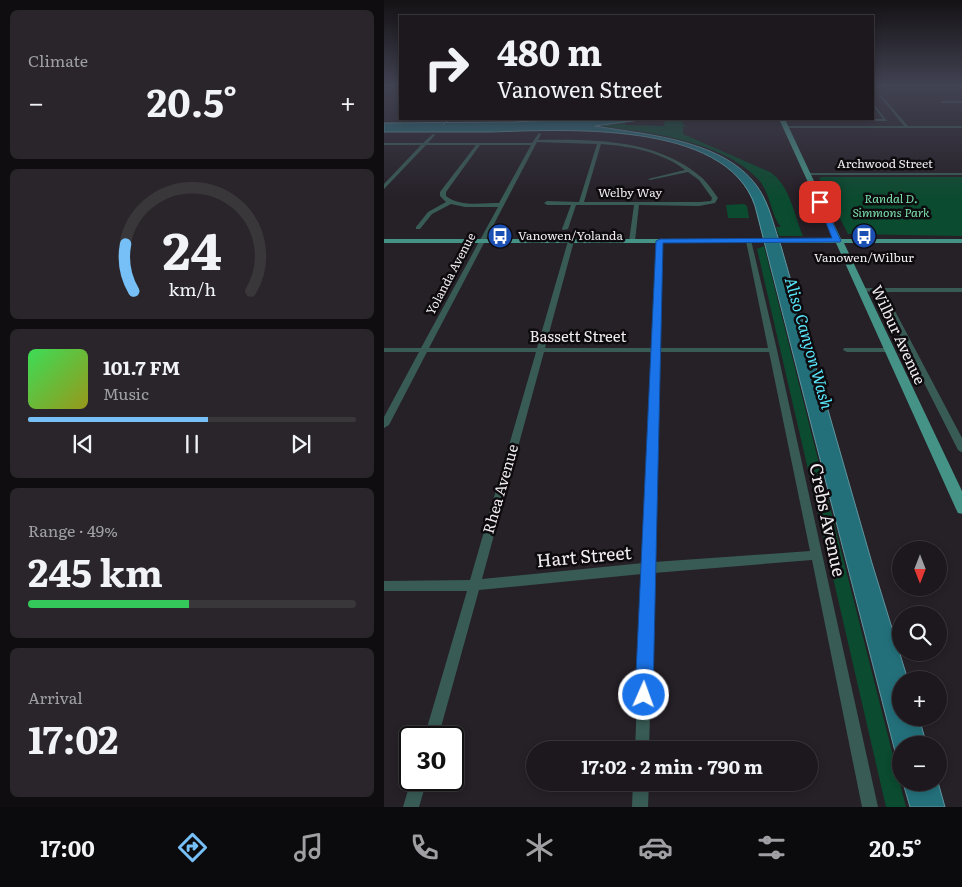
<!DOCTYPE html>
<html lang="en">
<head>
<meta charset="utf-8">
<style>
  body { margin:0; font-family:Literata,serif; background:#29252a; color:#f1f3f6; height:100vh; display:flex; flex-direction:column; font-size:19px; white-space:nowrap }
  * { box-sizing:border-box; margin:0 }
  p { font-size:16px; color:#a0a0a4 }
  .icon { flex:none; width:28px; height:28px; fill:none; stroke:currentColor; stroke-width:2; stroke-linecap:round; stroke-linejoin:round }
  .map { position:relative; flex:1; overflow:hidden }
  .drawer { display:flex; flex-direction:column; gap:10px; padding:10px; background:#0f0d10; width:384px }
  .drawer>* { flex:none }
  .banner { position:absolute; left:15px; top:15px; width:475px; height:105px; border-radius:0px; box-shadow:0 2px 8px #0003,0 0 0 1px #3a373b; background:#1c181d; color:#f1f3f6; overflow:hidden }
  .needle { width:32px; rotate:180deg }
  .controls { position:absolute; left:508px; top:541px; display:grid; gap:10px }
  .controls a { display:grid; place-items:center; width:55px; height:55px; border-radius:50%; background:#1c181d; box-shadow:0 2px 8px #0003,0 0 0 1px #3a373b; font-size:25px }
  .speed { position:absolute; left:15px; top:726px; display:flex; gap:10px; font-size:25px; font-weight:700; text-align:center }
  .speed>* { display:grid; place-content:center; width:65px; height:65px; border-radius:50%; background:#1c181d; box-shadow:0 2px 8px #0003,0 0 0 1px #3a373b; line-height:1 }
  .speed .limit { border:2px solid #111; border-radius:8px; background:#fff; color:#111 }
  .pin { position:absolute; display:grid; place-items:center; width:42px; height:42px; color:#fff; margin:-21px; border-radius:10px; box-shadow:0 2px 8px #0006 }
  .me { position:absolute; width:55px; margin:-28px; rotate:2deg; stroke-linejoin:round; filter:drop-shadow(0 0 4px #0008) }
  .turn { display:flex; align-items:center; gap:18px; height:105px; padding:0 15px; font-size:22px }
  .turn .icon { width:65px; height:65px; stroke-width:2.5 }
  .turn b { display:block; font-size:35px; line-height:42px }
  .big { font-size:38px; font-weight:700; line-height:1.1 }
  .drawer .widget { flex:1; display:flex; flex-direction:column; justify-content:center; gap:8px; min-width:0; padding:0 18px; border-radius:8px; background:#29252a }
  .drawer .dial { align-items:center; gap:0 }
  .dial svg { height:130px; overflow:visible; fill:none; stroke:#3a373b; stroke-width:7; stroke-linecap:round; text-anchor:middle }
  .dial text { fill:#f1f3f6; stroke:none }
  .song { display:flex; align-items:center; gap:15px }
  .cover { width:60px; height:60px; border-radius:8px; background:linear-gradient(135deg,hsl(130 70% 55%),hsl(60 70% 35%)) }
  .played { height:5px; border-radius:2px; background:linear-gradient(90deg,#76c0f7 55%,#3a373b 55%) }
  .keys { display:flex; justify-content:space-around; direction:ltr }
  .heat { display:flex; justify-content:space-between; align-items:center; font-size:28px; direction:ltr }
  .charge { height:8px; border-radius:4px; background:linear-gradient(90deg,#34c759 49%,#3a373b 0) }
  .trip { position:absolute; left:142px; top:741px; width:292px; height:50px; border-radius:25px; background:#1c181d; box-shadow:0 2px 8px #0003,0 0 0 1px #3a373b; font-weight:700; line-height:50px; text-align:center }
  .menu { display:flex; height:80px; justify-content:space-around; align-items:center; background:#0b0a0c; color:#a0a0a4 }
  .menu .icon { width:35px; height:35px }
  .menu .on { color:#76c0f7 }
  .menu b { font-size:22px; color:#f1f3f6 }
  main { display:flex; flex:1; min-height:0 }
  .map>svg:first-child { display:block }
  .green { fill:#0b4b30 }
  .water { fill:#23707b; stroke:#61959e }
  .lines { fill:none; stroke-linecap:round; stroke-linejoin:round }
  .stream { stroke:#61959e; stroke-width:1 }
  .minor { fill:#385b55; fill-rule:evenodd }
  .major { fill:#459286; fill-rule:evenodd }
  .route { fill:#1a73e8; stroke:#114b97 }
  .labels { text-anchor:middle; stroke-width:5; stroke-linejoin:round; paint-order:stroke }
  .far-street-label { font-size:12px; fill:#f1ecf1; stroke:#0e0b0e }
  .far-park-label { font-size:12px; font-style:italic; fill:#7be1ac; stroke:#0e0b0e }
  .far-poi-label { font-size:12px; fill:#f1ecf1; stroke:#0e0b0e; text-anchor:start }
  .street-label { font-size:15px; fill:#f1ecf1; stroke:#0e0b0e }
  .water-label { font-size:16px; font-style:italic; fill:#58e6fb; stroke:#0e0b0e }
  .near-street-label { font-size:18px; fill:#f1ecf1; stroke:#0e0b0e }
</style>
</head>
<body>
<main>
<section class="drawer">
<div class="widget"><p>Climate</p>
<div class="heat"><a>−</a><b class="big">20.5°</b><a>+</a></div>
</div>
<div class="widget dial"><svg viewBox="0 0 100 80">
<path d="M14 69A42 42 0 1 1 86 69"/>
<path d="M14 69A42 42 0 0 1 9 40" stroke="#76c0f7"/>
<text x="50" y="56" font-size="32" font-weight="700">24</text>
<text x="50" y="72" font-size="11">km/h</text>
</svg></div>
<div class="widget">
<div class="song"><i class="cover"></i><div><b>101.7 FM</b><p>Music</p></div></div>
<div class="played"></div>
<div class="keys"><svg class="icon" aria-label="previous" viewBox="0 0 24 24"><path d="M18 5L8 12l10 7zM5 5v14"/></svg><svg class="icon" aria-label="pause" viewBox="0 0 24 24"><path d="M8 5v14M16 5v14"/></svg><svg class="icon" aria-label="next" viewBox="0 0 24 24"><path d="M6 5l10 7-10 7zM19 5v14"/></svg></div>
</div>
<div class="widget"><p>Range · 49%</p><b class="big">245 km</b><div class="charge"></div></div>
<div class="widget"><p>Arrival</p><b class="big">17:02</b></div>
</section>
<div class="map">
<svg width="579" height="807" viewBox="0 0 579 807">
  <rect width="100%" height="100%" fill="#262027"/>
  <g class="green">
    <path d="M281,119H298L299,125L303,126L299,127V134L386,172C406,185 410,215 419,236H395L392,227H397C386,214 387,193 374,179C339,141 261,131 212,126L241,123V125L280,126Z"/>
    <path d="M439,177H578V236L464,234L435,178Z"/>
    <path d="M360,204L363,206L365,218H344L342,205Z"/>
    <path d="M380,246L522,807H502L373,249Z"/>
  </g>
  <g class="water">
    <path d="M189,119H264L211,126C264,135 350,140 379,196C387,211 391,230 397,246L488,563L524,680H516V718H535L543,745H516V771L371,206C342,119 178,130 106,132C71,132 35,132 0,132V123L129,122Z"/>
    <path d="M554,782L561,807H526L519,783Z"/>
  </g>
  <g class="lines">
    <path class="stream" d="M59,125L65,119"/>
    <g class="minor">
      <path d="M495,95H497L524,126H579V128H401L399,127L401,126H520Z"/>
      <path d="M558,101H579V103H557Z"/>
      <path d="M489,103L503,121H415L413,120L415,119H499L489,106Z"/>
      <path d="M155,133L157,134L154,140C209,139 273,139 317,177C323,182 329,191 334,198L331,203L315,206L255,205L251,241L248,243L245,241L250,205H192L184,229L179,230L178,229L187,205H163L160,203L163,201L195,202L213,144L153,142L45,348H153L184,241L187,239L190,241L161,348H268L273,241L276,239L279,241L276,348H384L362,241L367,240L393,350L494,807H478L428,560L270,573L265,750H251L258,574L95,590L54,738H40L83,591H0V581L86,580L152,352H43L5,425L0,428V417L35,352H0V348H37L114,207H81L67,204L48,214L36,229H32V227L44,212L62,202L56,196V192L92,145H42L0,189V184L37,145H0V143H39L49,134L51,135L44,143H148ZM217,144C245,146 279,152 301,170L264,179L266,180L304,172L315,180L328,198L327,201L315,202H200ZM96,145H147L115,203C98,203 76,207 62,196V192ZM160,352H268L259,563L98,579ZM276,352H385L426,551L270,562Z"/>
      <path d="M423,173H579V175H421V174Z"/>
      <path d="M476,288H579V292H501L579,440V453L574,450L494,292L474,291V289Z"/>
      <path d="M460,348H504L508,350L504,352H463L459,350Z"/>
      <path d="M27,780H43L35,807H19Z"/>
      <path d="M249,782H265L264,807H248Z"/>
    </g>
    <path class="major" d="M395,119H401L457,239H579V243H460L579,493V514L574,513L572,509L452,243H0V239H450Z"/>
  </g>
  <linearGradient id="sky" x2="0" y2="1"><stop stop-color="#151215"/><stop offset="0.43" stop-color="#414252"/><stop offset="1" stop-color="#414252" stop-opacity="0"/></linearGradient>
  <rect width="579" height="199" fill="url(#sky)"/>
  <path class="route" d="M433,200L439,202L457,241L456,242L279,243L269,695L266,701L260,704L254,701L251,695L272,241L276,239L448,238Z"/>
  <defs>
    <symbol id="bus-disc" viewBox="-11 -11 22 22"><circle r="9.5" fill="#1a4fb4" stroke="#0e0b0e"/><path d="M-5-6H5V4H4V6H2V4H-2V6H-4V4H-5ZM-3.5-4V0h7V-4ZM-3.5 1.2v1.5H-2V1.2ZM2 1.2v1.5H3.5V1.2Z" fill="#fff"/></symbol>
  </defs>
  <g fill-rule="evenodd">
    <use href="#bus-disc" x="102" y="222" width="28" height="28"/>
    <use href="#bus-disc" x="466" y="222" width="28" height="28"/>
  </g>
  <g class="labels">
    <g class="far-street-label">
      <text x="501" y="168">Archwood Street</text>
      <text x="246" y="197">Welby Way</text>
      <text transform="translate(67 274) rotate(-62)" y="4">Yolanda Avenue</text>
    </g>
    <g class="far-park-label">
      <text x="507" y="203">Randal D.<tspan x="507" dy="14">Simmons Park</tspan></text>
    </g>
    <g class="far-poi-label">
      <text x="134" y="240">Vanowen/Yolanda</text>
      <text x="480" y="262" text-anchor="middle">Vanowen/Wilbur</text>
    </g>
    <g class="street-label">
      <text transform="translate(514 335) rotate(65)" y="5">Wilbur Avenue</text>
      <text x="194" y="342">Bassett Street</text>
      <text transform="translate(117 489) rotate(-74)" y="5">Rhea Avenue</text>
    </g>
    <g class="water-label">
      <text transform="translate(425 343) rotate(74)" y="6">Aliso Canyon Wash</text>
    </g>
    <g class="near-street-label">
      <text transform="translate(443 520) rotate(78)" y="6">Crebs Avenue</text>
      <text transform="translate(200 557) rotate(-5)" y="6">Hart Street</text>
    </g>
  </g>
</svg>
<div class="controls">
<a><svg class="needle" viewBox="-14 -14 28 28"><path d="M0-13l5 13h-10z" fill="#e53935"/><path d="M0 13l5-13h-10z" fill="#a0a0a4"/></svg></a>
<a><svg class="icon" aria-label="search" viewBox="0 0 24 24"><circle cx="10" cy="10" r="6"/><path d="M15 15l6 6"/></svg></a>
<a>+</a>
<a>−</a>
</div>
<div class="speed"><div class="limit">30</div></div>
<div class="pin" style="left:436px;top:202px;background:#d93025"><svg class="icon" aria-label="arrive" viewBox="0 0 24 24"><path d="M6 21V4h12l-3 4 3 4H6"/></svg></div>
<svg class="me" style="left:260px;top:695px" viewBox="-20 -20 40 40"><circle r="17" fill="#1a73e8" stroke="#fff" stroke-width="3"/><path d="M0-11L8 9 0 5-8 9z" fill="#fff"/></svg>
<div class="trip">17:02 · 2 min · 790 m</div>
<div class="banner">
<div class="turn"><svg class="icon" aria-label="right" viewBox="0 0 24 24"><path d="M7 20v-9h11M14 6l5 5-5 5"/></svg><div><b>480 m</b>Vanowen Street</div></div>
</div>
</div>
</main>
<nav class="menu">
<b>17:00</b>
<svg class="icon on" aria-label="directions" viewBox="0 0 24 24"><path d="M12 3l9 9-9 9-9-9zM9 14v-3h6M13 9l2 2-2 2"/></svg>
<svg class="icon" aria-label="music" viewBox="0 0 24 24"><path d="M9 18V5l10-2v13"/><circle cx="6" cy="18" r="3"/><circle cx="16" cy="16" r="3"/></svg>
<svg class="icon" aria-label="phone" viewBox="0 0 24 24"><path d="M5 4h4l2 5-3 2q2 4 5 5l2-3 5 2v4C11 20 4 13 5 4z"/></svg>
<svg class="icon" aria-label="climate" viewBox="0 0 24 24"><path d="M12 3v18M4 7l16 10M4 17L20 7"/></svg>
<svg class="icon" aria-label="car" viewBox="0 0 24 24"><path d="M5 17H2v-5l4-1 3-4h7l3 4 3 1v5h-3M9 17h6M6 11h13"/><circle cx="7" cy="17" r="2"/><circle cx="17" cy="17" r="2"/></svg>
<svg class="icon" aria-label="filters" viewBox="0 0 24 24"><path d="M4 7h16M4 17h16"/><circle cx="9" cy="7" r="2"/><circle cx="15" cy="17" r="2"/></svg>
<b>20.5°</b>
</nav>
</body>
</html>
